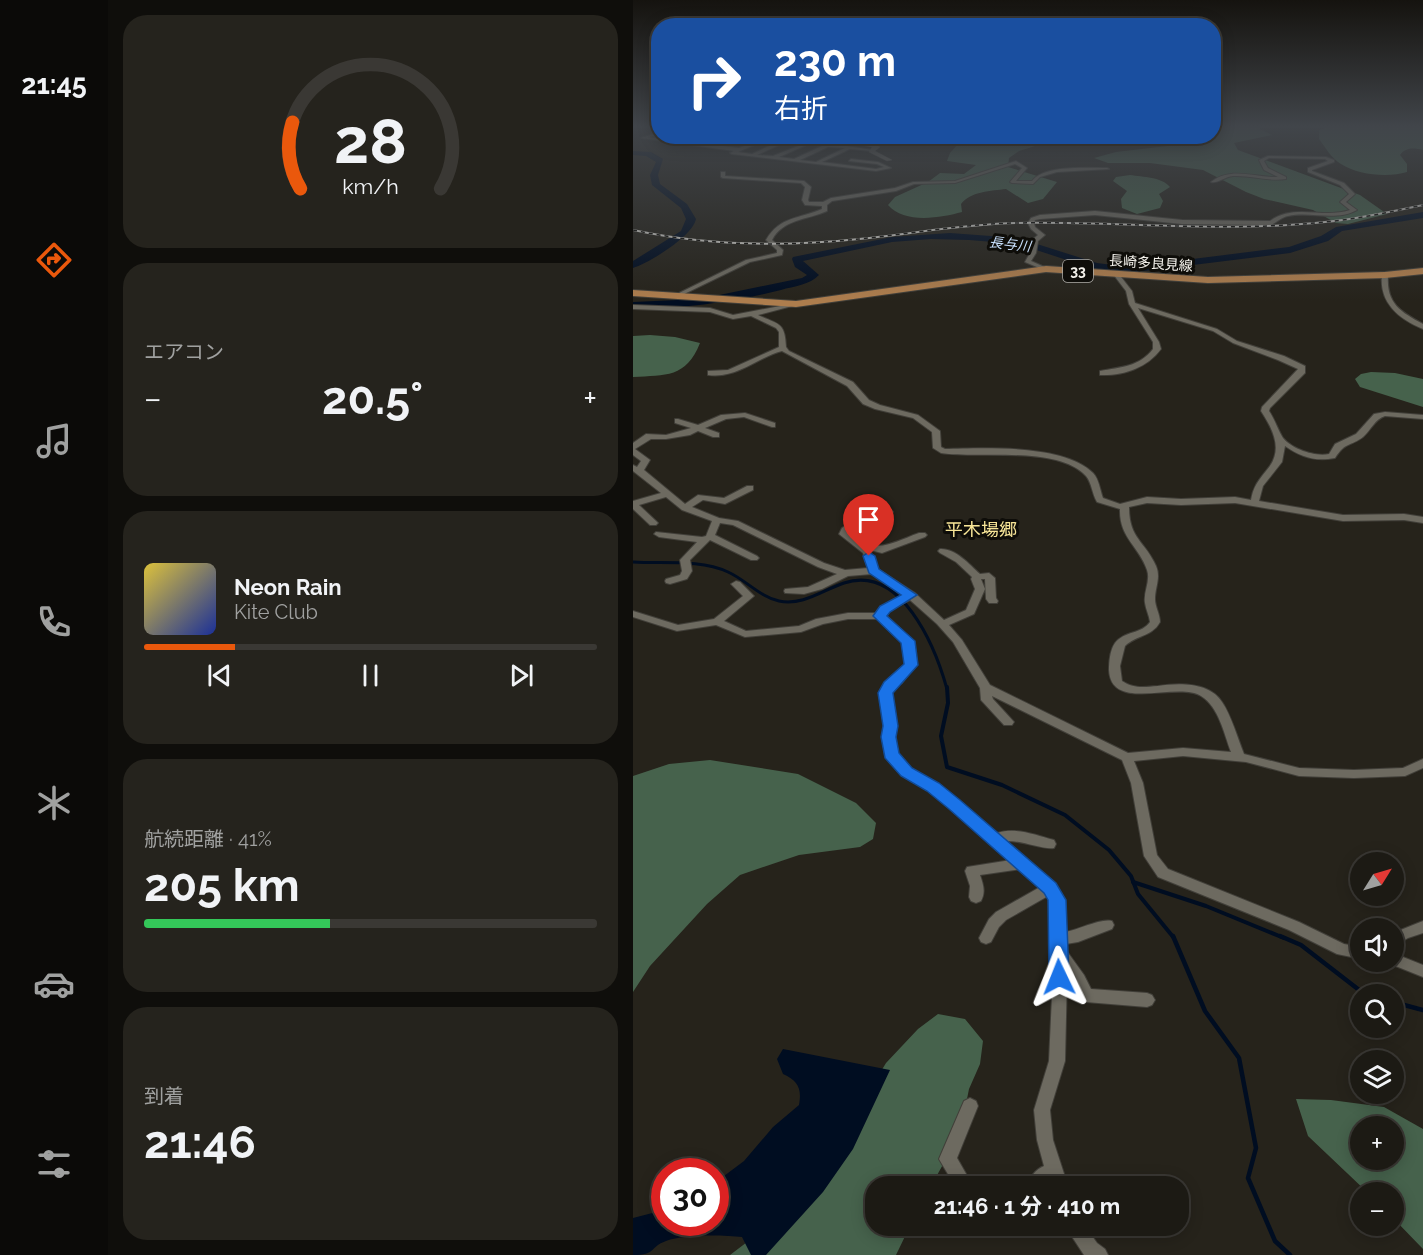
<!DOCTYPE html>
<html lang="ja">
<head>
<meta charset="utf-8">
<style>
  body { margin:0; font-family:Raleway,"Noto Sans JP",sans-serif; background:#25231d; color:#f1f3f6; height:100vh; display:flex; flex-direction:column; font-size:22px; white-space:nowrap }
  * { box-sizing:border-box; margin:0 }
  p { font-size:20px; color:#a0a1a0 }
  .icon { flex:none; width:33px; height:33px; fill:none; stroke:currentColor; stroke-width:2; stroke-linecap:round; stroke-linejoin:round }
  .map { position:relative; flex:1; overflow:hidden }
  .side { display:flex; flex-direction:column; gap:15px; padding:15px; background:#0f0e0b; width:525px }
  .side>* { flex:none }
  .hud { position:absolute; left:18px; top:18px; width:570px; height:126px; border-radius:24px; box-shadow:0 3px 15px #0003,0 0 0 2px #3a3834; background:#1a4fa0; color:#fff; overflow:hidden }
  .needle { width:39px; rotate:53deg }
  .tools { position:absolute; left:717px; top:852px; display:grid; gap:12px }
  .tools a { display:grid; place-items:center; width:54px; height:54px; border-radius:50%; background:#1c1a14; box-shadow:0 3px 15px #0003,0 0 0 2px #3a3834; font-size:30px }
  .speed { position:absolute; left:18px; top:1158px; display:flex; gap:12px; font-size:30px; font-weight:700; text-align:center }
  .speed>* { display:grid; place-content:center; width:78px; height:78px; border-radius:50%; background:#1c1a14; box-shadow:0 3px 15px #0003,0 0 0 2px #3a3834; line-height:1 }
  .speed .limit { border:9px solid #d22; background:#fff; color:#111 }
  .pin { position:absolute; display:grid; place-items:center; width:51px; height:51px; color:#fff; margin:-62px -26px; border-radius:50% 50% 50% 0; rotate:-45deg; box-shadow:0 0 6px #0007 }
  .pin .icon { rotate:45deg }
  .me { position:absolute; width:66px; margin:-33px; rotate:358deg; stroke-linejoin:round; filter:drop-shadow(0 0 4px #0008) }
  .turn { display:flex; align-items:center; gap:21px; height:126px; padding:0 24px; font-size:27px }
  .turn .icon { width:78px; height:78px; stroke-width:2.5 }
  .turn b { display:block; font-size:42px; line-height:51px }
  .big { font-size:45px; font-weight:700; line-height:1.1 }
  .side .card { flex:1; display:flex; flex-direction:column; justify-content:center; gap:9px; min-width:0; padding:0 21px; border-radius:24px; background:#25231d }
  .side .dial { align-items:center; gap:0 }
  .dial svg { height:156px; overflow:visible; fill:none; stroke:#3a3834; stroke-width:7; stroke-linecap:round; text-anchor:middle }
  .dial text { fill:#f1f3f6; stroke:none }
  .song { display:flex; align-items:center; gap:18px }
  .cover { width:72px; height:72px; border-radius:9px; background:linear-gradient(135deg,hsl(50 70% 55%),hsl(230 70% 35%)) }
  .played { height:6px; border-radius:3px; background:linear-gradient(90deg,#ea580c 20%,#3a3834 20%) }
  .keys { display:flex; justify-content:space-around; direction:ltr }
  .heat { display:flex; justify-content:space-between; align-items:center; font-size:33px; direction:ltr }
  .charge { height:9px; border-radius:4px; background:linear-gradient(90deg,#34c759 41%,#3a3834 0) }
  .trip { position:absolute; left:232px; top:1176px; width:324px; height:60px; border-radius:24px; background:#1c1a14; box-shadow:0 3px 15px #0003,0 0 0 2px #3a3834; font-weight:700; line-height:60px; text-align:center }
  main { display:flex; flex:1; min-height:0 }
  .menu { display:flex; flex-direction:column; width:108px; justify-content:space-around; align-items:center; background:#0b0a08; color:#a0a1a0 }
  .menu .icon { width:42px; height:42px }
  .menu .current { color:#ea580c }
  .menu b { font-size:27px; color:#f1f3f6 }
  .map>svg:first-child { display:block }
  .forest { fill:#46624c; fill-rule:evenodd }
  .water { fill:#000d21 }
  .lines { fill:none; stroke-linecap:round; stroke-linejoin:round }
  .stream-far2 { stroke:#000d21; stroke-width:3 }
  .stream-far1 { stroke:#000d21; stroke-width:4 }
  .stream { stroke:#000d21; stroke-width:4.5 }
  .river { fill:#000d21; fill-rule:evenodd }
  .minor-casing { stroke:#413f39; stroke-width:2 }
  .tertiary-casing { stroke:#413f39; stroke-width:1 }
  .primary-casing { stroke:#413f39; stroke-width:2 }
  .minor { fill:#6d6a60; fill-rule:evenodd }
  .tertiary { fill:#6d6a60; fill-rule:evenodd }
  .primary { fill:#ad7d4d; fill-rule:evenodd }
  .rail-casing { stroke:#cccac4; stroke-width:2 }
  .rail { stroke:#0e0d09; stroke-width:1.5; stroke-dasharray:4; stroke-linecap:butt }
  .route { fill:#1a73e8; stroke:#114b97; stroke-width:1.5 }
  .labels { text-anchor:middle; stroke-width:6; stroke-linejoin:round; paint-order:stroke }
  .far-water-label { font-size:14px; font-style:italic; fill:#c7dffc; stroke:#0e0d09 }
  .far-street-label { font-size:14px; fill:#f4f2ec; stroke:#0e0d09 }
  .shield { fill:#0e0d09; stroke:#afada8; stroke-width:1.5 }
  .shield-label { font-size:14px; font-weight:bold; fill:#f4f2ec }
  .quarter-label { font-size:18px; fill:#f7e597; stroke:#0e0d09 }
</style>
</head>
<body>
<main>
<nav class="menu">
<b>21:45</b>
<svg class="icon current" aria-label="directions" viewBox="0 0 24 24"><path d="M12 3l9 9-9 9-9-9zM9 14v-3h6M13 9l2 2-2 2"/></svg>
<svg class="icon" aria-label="music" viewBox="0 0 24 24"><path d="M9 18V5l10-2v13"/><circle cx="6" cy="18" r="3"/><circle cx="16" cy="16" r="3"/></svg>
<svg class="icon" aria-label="phone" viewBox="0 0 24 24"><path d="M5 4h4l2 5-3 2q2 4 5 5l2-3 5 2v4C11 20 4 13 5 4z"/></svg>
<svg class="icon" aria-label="climate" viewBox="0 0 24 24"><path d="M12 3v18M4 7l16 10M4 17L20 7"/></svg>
<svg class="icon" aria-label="car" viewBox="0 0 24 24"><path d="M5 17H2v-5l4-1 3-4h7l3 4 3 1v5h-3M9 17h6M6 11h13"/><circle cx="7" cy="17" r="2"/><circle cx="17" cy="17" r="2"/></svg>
<svg class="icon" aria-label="filters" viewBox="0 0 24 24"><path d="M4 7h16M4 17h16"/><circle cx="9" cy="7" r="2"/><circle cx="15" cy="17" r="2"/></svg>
</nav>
<section class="side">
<div class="card dial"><svg viewBox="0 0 100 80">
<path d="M14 69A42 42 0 1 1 86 69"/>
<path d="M14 69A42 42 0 0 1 10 35" stroke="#ea580c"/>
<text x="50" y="56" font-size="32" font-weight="700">28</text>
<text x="50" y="72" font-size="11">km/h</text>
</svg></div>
<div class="card"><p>エアコン</p>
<div class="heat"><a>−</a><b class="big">20.5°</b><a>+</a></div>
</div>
<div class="card">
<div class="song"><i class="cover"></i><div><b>Neon Rain</b><p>Kite Club</p></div></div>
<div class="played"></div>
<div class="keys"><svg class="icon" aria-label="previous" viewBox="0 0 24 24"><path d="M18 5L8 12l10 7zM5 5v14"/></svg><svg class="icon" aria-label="pause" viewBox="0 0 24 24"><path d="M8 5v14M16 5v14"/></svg><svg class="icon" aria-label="next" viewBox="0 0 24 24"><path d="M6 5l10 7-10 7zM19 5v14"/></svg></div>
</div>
<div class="card"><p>航続距離 · 41%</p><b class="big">205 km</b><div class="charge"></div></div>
<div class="card"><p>到着</p><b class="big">21:46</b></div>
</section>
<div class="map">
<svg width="790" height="1255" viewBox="0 0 790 1255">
  <rect width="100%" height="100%" fill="#26231b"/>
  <g class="forest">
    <path d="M581,126H627V129L639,135L601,143L605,150L727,195L754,214L715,224L703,223L680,210L631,199L613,192L570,170L517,163H475L461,158L483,152L543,145L559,137L580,136Z"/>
    <path d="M696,126H790V150C781,148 773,147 767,155L774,164V172C755,178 725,175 708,164C699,159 692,147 686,139V130Z"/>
    <path d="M385,138L405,140L412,143L386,151L376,158L375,167L424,182L410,199L395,203L373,189C358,191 338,191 328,204L329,212C307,218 271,224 255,205L262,197L295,182L307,173L331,174L343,165L314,161L317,153L325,144Z"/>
    <path d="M497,175C510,177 529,177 537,187L526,194L530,201L527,208L504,214L489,208L488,199L494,191L480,181L483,177Z"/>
    <path d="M17,335L42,337L67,343C53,378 33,375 0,377V336Z"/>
    <path d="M738,372L762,373L790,379V407L727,387L722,379L728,374Z"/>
    <path d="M77,760L165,774L223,803L243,823L240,839L227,847L166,855L107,875L74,904L17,966L0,992V776L36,764Z"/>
    <path d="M305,1014L332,1019L350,1041L347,1064L336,1089L327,1134L298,1186H243V1226H277L263,1255H97L122,1236L224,1111L253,1063L285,1029Z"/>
    <path d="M663,1099L698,1100L751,1107L790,1129V1249L761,1219L760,1192H734L675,1136ZM728,1126H760V1160H728Z"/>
  </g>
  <path class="water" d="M150,1049L257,1070L220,1149L190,1192L133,1255H118L109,1237C90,1235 51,1234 33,1241C16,1247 24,1255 0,1255V1218L31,1210L32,1222H82L83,1182L111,1161L140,1127L166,1105C169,1088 165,1081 150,1074L144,1059Z"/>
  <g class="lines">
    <path class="stream-far2" d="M0,562C30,564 67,559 95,572C113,580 127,597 146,601C170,606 190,590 211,583C268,564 302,646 314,689"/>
    <g class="stream-far1">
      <path d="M314,687L315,703L308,736L314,767L369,785L432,815L476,850L498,876L505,894L541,938"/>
      <path d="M500,882L573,906L651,938"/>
    </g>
    <g class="stream">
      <path d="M540,936L572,1011L606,1058L623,1148L615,1178L642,1241L657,1255"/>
      <path d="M647,936L668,945L730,993L737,994"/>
      <path d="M760,1002L790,1010"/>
    </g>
    <g class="river">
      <path d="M0,151L18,152L30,159L25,175L27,184L54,204L63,219C60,236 16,263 0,268V261L48,231L53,219L48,208L19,185L17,175L23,162L13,156L0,155Z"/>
      <path d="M790,212V218L709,231L695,241L657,253L495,273L458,268L385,244L336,240L298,239L259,242L170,261L186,275C177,285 161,286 148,290C99,302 51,309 0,308V302L67,299L169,278L174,275L162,267L159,259L160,257L259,237L317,233L385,238L464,263L495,267L656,247L688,236L703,227Z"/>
    </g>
    <defs>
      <g id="minor">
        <path d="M26,132V135L16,137L36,140L44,136H51L42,140L106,148L116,144L59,136C79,136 98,140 117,141C126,142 129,136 140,136L138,137L194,144L209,136H216L200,144L240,150L238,151L217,149L189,162L243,169L251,167L244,164L216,161L218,159L245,162L258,168L243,171L99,154L97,153L101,151L8,138ZM133,140L147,141L119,154L105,152ZM153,142L170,144L140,156L124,155ZM176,144L189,146L161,159L146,157ZM195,147L212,148L183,162L167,160Z"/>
        <path d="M250,136H256L239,146L235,145Z"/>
        <path d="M307,136H312L315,139L311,140Z"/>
        <path d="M635,156L693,157L701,160V162L679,170V171L711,183L722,194L713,202L724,210C702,222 678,211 655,216C649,217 644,222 638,225L549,224L462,215L407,219L402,220L401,223L402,227L412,235L405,241L403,253L398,261L416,269L411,270L392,262L397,253L399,240L405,235L398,229L395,223L398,218L407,215L462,211L549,220L637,221C661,203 690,219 717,210L707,202L716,194L707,185L675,172V168L695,161L692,159L636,158L631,161L635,168L653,177V179C635,182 618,175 600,176C591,177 584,184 578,182C599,166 622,178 645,177L631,170L626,160Z"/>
        <path d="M383,161L394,168L383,181H399C411,165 454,168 474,168L476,169L424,172L407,177L400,184L379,183L377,182L389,168L382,164L322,183L281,184L263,191L199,201L194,205V211C174,220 150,219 139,240L150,250L149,255L117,262L45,297L40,296L113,260L144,253V250L133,240C147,216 166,219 189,209V206L172,205L169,200L172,187L168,183L90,178L88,177V172H92V176L171,181L178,187L175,200L176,202H190L198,198L262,188L280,182L322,181Z"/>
        <path d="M481,273H485L499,291L502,303L584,329L604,341L651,356L672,366V373L637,408L636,411C641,418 646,432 650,438C659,449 682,457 696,454L702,444L723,434L741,414L752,412L790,415V419L752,416C742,419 738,430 730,437C717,447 713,441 702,458C682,462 668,457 652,446L649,462L630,486L626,501L710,515L771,514L790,517V523L771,520L710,521L602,503L548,505L514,503L496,507C496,539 512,541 523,566C528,578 522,587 522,599C522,607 527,614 527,622C519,637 503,635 492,646L487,666L489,681C501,689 511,687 525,686C546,683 576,682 589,702C598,715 605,739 611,754L666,768L721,770L770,768L790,759V768L772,776L721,778L666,776L613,762L550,756L501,761L510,783L524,855L535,869L666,922L711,944L728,947V959L704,954L656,930L525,877L511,856L498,783L489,760L359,696L360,699L381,722L379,725H371L348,700L347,688L320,642L304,624L277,600L255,611L253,615L280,641L283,665L269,683L260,687L258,693L263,726L261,737L264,754L277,769L304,784L364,833C383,827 402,835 421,840L423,844L421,848C410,850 388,840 373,841L422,884L431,900L432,932C445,930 468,918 479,921L481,925L479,929L445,942L433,944V950L451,975L458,989L514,993L519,995L522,1000L519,1005L514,1007L453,1002L448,1000L440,983L434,974L432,1061L417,1110L420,1140L435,1186H417L415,1183L413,1186H393C396,1178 403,1169 411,1166L404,1140L401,1110L416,1061L419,996L417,900L415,896L373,920L366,927L358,942L353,944L348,942L346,938L356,919L363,912L407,887L388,869L347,875C350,884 353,892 348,901L343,903L338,901L336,897L337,886L332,871L334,867L378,860L296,790L269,775L252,755L249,737L251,726L246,693L252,682L261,677L272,664L270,642L244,619H215L190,624L168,632L112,637L83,625L44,631L0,617V611L45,625L81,619L110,596L98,584L103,581L107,582L121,596L91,621L113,631L166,626L183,619L215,613H244L247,607L271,595L239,574L215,576L189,589L171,594L152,593L151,591L152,589L175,587L204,574L185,567L100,525L87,523L82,535L124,556L126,558L124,560H118L77,540L57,560L59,571L54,579L37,584L33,583L32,581L33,579L47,575L49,571L47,560L64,542L26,537L21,534L23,532L69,537L73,536L79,521L49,510L33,497L6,505L23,521L25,523L23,525H17L0,509V501L28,493L0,471V465L4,467L8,461L0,455V443L13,434L33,435L58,428L42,423V419H45L65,425L88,415L112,413L142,423V427H139L111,417L93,419L72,428L86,433V437H80L65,431L57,435L33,439H18L2,449L17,460L11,470L52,504L65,495L91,498L114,486H120V490L92,504L70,500L59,507L86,518L105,521L191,563L212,570L235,568L230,553L206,534L209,528L232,511L258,510L260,512L258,514L235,517L245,520L248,530L246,532H240L238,524L229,521L216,533C244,555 256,544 286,533H292L294,535L292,537L249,553L237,550L245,569L282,593L311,620L333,610L342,589L338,579L339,577L323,562L307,553L305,551L307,549C322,548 336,564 347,574L356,573L362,578L363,598L365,601L364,603H356L353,599L352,579H348L352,589L341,614L316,625L329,640L357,685L495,753L550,748L598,752C591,734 586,707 568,696C544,681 478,713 476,670C476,662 477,650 482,643C491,631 509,634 517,622C516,615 513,610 512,603C510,592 518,581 514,570C506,546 486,538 487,509L464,502C459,494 459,483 453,476C424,445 346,459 308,453L300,448L299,432L280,418L242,409L230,404L214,386L149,351C123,358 104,379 75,375V371L95,370L146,347V332L143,328L118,316L100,319L77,312L0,309V305L77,308L100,315L163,303V305L125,315C146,325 152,322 153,347L156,351L220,382L236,400L247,405L285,415L307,431L308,447L312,449C351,448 431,444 460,473C466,479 467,490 470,498L487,504L514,497L548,499L602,497L618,500C620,487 625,481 633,471C651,451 641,431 628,411L629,407L665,369L645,360L600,343L580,331L505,308L526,342L528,349C514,368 490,376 467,375V371C488,367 506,367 520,349V342L496,304L493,291L480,274Z"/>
        <path d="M752,273L755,275C753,304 768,312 790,324V329C766,319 746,303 749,275Z"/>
        <path d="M790,921V933L775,938L760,947V933Z"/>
        <path d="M760,953L790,965V977L755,963L754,962H760Z"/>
        <path d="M337,1098L343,1101L345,1106L324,1158L340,1186H322L306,1159L331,1101Z"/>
        <path d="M432,1226H452L464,1243L472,1249L475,1255H451Z"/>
      </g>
      <path id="tertiary" d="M161,136H180L242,144L247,147L242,151L259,160L254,161L236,152L239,147Z"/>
      <path id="primary" d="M413,266L575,277L752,272L790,268V274L752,278L575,283L413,272L163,307L0,296V290L163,301Z"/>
    </defs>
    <use href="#minor" class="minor-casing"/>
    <use href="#tertiary" class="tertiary-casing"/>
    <use href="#primary" class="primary-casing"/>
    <use href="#minor" class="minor"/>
    <use href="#tertiary" class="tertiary"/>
    <use href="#primary" class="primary"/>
    <defs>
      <path id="rail" d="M0,230C75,246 149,247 226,239C278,234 330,224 383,223C486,221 589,233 692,222C725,219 757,212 790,205"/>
    </defs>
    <use href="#rail" class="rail-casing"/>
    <use href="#rail" class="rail"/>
  </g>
  <linearGradient id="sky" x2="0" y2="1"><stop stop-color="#15130f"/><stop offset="0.42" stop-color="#41454a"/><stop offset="1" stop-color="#41454a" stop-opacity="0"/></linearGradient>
  <rect width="790" height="301" fill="url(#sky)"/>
  <path class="route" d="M236,552L242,556L246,569L284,595L257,612L254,616L282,641L285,665L260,693L265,726L263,737L266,753L279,768L306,783L327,800L423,883L433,900L436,977L433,983L426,986L419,983L416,977L415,900L411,893L316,809L294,791L268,776L252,758L248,737L250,726L245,693L251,682L271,664L268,643L240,616L247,606L268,595L236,573L230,556Z"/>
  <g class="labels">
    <g class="far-water-label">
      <text transform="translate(377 244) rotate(7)" y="5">長与川</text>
    </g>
    <g class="far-street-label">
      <text transform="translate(518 263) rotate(4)" y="5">長崎多良見線</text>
    </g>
    <rect class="shield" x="430" y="260" width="30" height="22" rx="4.5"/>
    <g class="shield-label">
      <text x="445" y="276">33</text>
    </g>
    <g class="quarter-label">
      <text x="348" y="536">平木場郷</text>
    </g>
  </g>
</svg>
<div class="tools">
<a><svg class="needle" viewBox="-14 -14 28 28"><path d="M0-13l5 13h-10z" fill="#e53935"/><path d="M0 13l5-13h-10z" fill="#a0a1a0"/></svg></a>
<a><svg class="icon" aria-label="sound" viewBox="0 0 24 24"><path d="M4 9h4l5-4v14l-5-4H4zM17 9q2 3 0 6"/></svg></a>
<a><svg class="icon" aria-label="search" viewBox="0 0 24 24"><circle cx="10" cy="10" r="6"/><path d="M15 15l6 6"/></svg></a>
<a><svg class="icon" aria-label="layers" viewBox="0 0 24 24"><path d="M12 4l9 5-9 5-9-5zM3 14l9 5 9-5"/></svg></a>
<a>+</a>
<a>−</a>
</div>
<div class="speed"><div class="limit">30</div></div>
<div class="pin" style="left:236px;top:556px;background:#d93025"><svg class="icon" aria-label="arrive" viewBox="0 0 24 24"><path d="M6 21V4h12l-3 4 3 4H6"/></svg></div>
<svg class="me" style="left:426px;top:977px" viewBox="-20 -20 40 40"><path d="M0-17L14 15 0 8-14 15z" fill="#1a73e8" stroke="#fff" stroke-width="4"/></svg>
<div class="trip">21:46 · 1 分 · 410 m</div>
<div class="hud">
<div class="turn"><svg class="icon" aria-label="right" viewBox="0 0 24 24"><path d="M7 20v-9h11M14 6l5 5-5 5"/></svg><div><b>230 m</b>右折</div></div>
</div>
</div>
</main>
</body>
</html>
